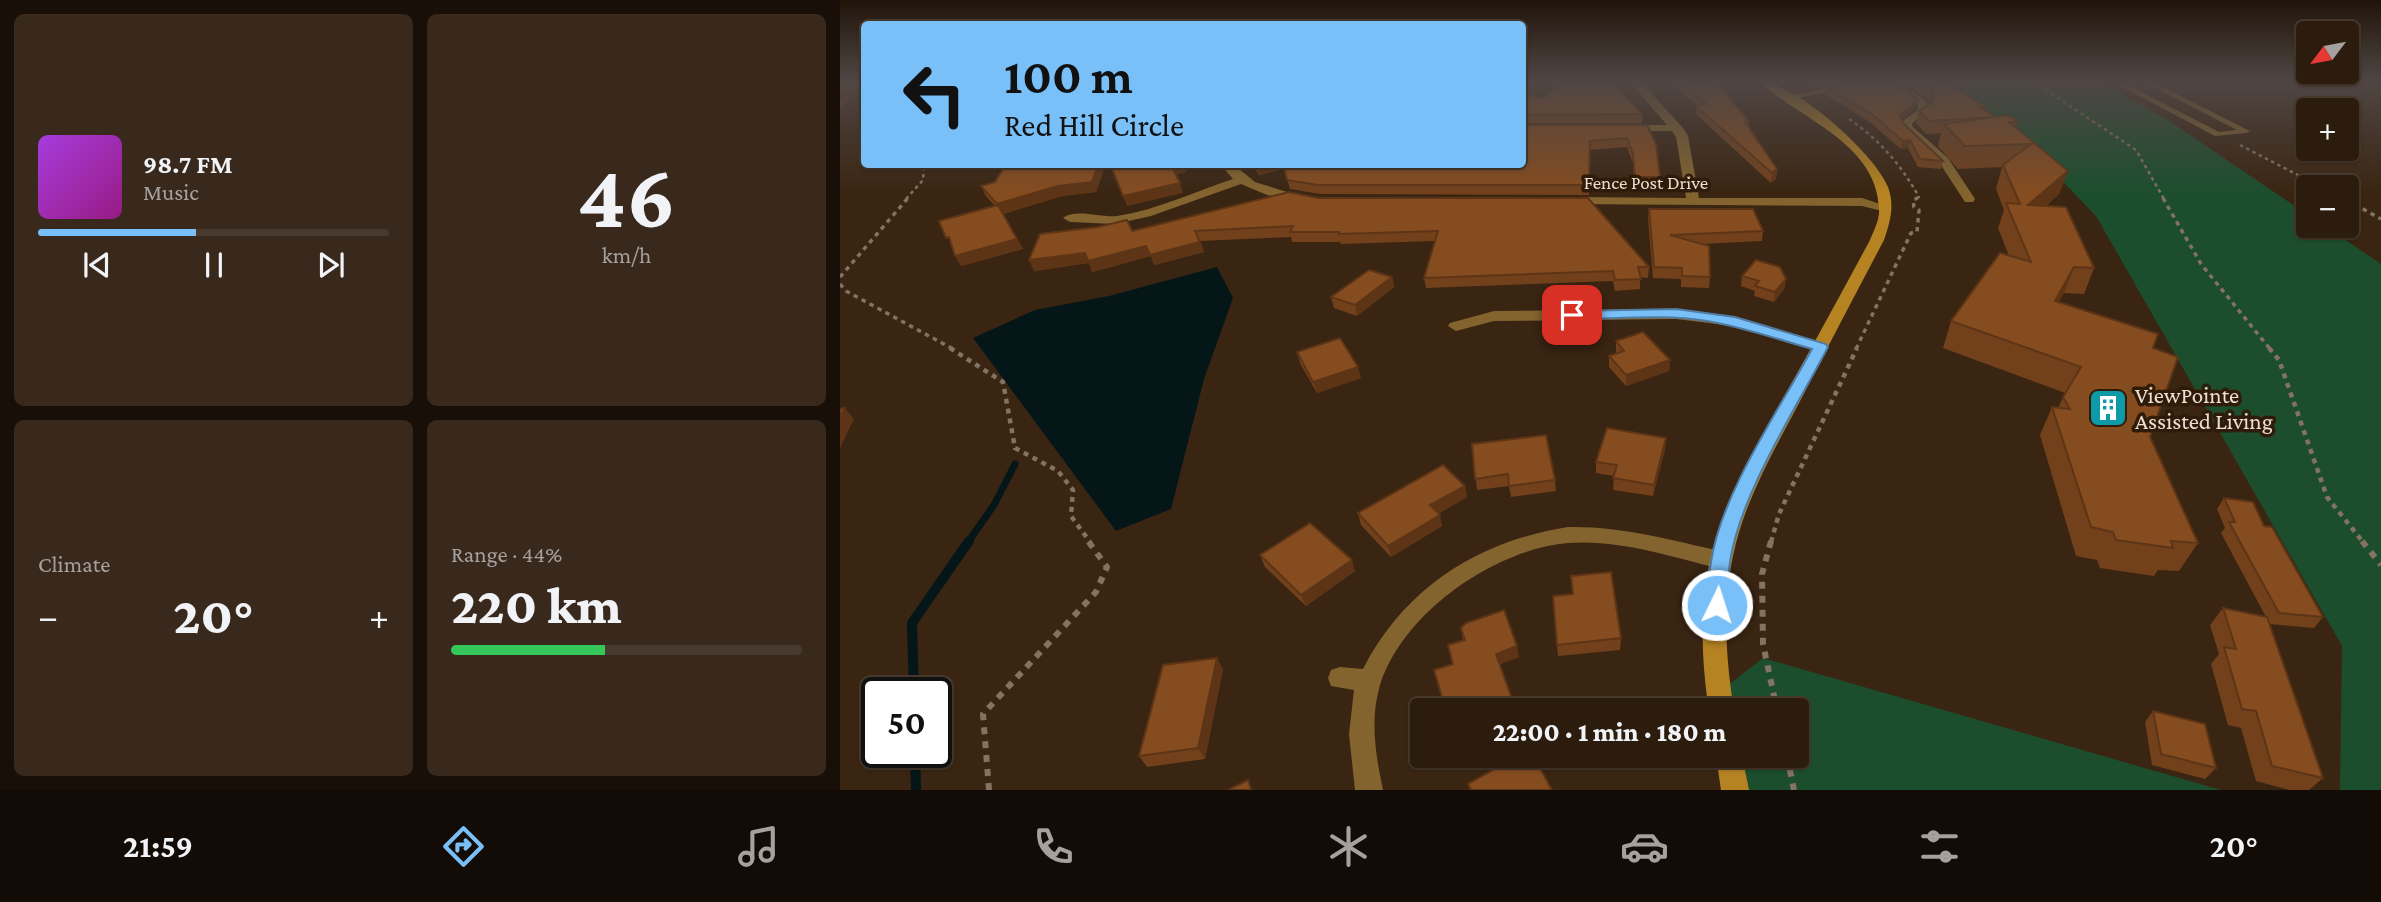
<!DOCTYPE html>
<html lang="en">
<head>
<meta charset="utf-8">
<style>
  body { margin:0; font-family:"Crimson Pro",serif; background:#38291c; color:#f1f3f6; height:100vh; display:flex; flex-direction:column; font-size:26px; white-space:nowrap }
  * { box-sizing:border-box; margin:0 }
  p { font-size:23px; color:#a6a19e }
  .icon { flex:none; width:38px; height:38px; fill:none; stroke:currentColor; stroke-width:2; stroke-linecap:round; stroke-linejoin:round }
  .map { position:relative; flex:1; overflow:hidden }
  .drawer { display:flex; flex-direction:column; gap:14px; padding:14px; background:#180f08; width:840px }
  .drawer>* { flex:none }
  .banner { position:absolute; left:21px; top:21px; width:665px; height:147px; border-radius:7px; box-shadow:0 2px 5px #0004,0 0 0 2px #483a2e; background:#79bff8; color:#111; overflow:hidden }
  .needle { width:46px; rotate:238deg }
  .buttons { position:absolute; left:1456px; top:21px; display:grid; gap:14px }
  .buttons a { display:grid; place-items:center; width:63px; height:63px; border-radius:7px; background:#2c1c0e; box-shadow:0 2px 5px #0004,0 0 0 2px #483a2e; font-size:35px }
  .speed { position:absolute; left:21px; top:677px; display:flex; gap:14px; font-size:35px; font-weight:700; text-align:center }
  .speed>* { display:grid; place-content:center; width:91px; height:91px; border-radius:50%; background:#2c1c0e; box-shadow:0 2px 5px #0004,0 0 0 2px #483a2e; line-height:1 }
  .speed .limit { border:4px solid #111; border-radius:10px; background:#fff; color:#111 }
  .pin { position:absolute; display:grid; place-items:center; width:60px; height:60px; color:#fff; margin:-30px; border-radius:14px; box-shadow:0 4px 10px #0006 }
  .me { position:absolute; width:77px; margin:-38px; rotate:4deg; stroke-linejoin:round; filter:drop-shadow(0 0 5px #0008) }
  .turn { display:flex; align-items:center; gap:24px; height:147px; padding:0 28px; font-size:32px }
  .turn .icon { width:91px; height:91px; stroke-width:2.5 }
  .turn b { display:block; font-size:49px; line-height:60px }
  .big { font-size:52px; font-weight:800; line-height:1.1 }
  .drawer .card { flex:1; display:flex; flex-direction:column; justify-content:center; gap:10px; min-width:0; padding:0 24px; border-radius:10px; background:#38291c }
  .drawer .dial { align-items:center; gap:0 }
  .dial b { font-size:91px; line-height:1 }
  .song { display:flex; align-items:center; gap:21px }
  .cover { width:84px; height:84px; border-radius:10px; background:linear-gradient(135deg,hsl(280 70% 55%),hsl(310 70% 35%)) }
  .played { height:7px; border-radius:4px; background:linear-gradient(90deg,#79bff8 45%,#483a2e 45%) }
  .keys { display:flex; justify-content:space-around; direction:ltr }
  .heat { display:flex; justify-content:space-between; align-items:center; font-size:38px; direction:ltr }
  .charge { height:10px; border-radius:5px; background:linear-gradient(90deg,#34c759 44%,#483a2e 0) }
  .drawer .tiles { flex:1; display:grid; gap:14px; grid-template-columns:repeat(2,1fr) }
  .trip { position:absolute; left:570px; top:698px; width:399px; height:70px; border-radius:7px; background:#2c1c0e; box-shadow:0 2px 5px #0004,0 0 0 2px #483a2e; font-weight:800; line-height:70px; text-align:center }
  .tabs { display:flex; height:112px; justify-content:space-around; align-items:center; background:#120b06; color:#a6a19e }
  .tabs .icon { width:49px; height:49px }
  .tabs .on { color:#79bff8 }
  .tabs b { font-size:32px; color:#f1f3f6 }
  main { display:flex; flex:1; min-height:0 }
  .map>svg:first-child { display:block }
  .green { fill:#1c4e2e }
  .water { fill:#051619 }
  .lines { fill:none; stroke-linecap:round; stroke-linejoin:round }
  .stream-far1 { stroke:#051619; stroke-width:7 }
  .stream { stroke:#051619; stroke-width:10 }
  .path-far3 { stroke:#847262; stroke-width:2.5; stroke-dasharray:3.5 3.5; stroke-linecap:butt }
  .path-far2 { stroke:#847262; stroke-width:3.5; stroke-dasharray:4.5 4.5; stroke-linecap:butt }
  .path-far1 { stroke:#847262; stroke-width:4.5; stroke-dasharray:5 5; stroke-linecap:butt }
  .path { stroke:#847262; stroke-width:6; stroke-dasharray:7 7; stroke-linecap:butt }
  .service { fill:#83642f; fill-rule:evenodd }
  .minor { fill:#83642f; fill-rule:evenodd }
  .secondary { fill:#b68323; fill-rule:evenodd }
  .wall { fill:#72411c }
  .shaded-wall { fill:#5d3516 }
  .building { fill:#854c20; stroke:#5d3516; stroke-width:2 }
  .route { fill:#79bff8; stroke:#4f7ca1; stroke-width:2 }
  .labels { text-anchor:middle; stroke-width:7; stroke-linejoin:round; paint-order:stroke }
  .far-street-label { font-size:19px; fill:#ecded2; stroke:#301b08 }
  .poi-label { font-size:23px; fill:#ecded2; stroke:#301b08; text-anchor:start }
</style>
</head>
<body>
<main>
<section class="drawer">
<div class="tiles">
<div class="card">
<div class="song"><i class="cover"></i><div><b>98.7 FM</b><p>Music</p></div></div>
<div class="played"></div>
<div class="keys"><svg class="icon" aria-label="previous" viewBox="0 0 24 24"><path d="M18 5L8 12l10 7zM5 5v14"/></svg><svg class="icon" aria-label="pause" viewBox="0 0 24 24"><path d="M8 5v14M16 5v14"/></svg><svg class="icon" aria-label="next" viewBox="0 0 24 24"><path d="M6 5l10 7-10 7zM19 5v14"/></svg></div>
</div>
<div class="card dial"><b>46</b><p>km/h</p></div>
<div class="card"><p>Climate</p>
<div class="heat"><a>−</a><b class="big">20°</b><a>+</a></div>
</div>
<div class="card"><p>Range · 44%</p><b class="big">220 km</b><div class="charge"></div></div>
</div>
</section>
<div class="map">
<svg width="1541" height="790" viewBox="0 0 1541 790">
  <rect width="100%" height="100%" fill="#3a2512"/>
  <g class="green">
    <path d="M1112,82H1258L1328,120L1468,215V226H1485L1541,264V790H1500L1502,646L1256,216L1201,159Z"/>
    <path d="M923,658L1381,790H895L889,756H957V710H881L878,693Z"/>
  </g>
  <path class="water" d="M377,267L393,298L364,379L331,509L276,531L133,338L195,310L269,296Z"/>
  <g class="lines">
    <path class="stream-far1" d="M128,542L154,505L175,464"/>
    <g class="stream">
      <path d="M74,693L72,623L129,541"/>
      <path d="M75,752L76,790"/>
    </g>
    <g class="path-far3">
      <path d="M1194,82L1296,150L1324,199"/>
      <path d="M1009,119C1040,140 1061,165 1079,197L1074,199"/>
      <path d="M1400,145L1481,187"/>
      <path d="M66,199L83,180L84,164"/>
    </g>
    <g class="path-far2">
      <path d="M1323,198L1361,264L1430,349"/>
      <path d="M1507,200L1541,219"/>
      <path d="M0,277L68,198"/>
      <path d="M0,284L6,291L113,349"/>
      <path d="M1016,349L1071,233L1077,232L1079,210L1074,207L1073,200L1078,198"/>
    </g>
    <g class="path-far1">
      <path d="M110,348L163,382L175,448L218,471L233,490L231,516L250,542"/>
      <path d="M1429,348L1439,360L1487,497L1523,542"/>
      <path d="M931,542L939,514L1017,348"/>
    </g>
    <g class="path">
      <path d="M931,541L922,574L923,644L937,710"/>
      <path d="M1522,541L1541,565"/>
      <path d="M947,756L954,790"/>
      <path d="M149,790L143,714L256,592L267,567L248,541"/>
    </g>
    <path class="service" d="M1273,82H1282L1379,132L1397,130L1304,82H1313L1410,131L1406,133L1375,136Z"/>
    <g class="minor">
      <path d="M1016,82H1039L947,100L942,97Z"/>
      <path d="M1044,82H1056L1086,101L1088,111L1072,123V126L1108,158L1135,199L1133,202H1125L1099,162L1063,129L1061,122L1078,110L1077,104Z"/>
      <path d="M796,85H804L843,128L848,136L859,198H1022L1052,208L1046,212L1022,206L725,204V198L730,197L846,198L836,137L832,131H785L780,128L785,125H827L796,89Z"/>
      <path d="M380,164H393L415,182L470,199L464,203L427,195L401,184L311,216L275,224L230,222L223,218C236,208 262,218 277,216C317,210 356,191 393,179Z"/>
      <path d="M836,309L895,317L986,344L988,347L980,352L893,326L836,319L654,321L616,331L608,326L610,323L654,311Z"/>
      <path d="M728,527C781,526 830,540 881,551L889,554L892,560L889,566L881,569C832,557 780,539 728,543C654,549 559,615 539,689C530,722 536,757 543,790H515L509,734L514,690L491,686L488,678L491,670L500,667L523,669C565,587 639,541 728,527Z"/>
    </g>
    <g class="secondary">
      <path d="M920,82C955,82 1035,154 1048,187C1055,206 1050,222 1044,240C1015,295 986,350 958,405C932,454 904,502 893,556C882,607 886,660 894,710H869C861,659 859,603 872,552C885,500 913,454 938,408C969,352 1000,296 1030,240C1034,230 1040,219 1039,209C1037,143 961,120 920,82Z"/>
      <path d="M876,756H902L909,790H881Z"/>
    </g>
  </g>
  <g class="wall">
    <path d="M834,82H876L909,121V126L937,169L936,179L931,183L856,114L857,105L843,94Z"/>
    <path d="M967,82H1002L975,88Z"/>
    <path d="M1061,82H1106L1146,107L1145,110L1155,117L1178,122L1176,128L1228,171L1219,194L1206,206L1254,268L1244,294L1224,293L1218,302L1313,348L1310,437L1358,543L1339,571L1318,570L1314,576L1260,568L1257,560L1236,556L1200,435L1212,407L1218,408L1225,393L1103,348L1111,321L1169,256L1158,228L1164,210L1156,189L1162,167L1118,169L1098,146L1101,133L1086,134L1076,123L1079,111L1089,103V100Z"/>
    <path d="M987,88L1075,109L1062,120L1063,123L1103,161L1101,169L1078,167L1068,148L1061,149L1031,123L986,95Z"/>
    <path d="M682,95L802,114V123H682Z"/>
    <path d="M682,125H807L820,177V187H794L793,163L787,147L750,150L749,195L480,194L450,189L444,169L419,175L412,164H682Z"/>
    <path d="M166,164H266L256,192L222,196L163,214L183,249L121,266L155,206L146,196L141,186L155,182Z"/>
    <path d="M449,192L809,267L808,278L800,277V289L775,291L773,281L586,288L584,278L595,241L501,244L500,242H452L451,237L360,241L364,252L314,265L311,256L252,272L249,263L194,271L292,231Z"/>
    <path d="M809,209L923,231L922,241L861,244L870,277L869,288L841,287V279L813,278L808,219Z"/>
    <path d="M902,276L946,279L944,289L934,302L914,296L915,291L901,286Z"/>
    <path d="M552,277L554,287L517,316L494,308L491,297Z"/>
    <path d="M776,341L830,360L829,371L786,386L769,367V356L776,353Z"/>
    <path d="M457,352L521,378L477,393L460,363Z"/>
    <path d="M826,438L825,449L813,496L773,490L774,476L756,473V462Z"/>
    <path d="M632,444L715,480L716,491L671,497L669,486L637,490Z"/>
    <path d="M625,486L627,497L599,513L602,526L551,557L521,525L518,513Z"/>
    <path d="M1384,498L1424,526L1483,617L1474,628L1430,624L1428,620L1483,778L1469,790H1450L1416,781L1401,728L1388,725L1371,664L1379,654L1370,625L1383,608L1426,617L1381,533L1385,528L1377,509Z"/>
    <path d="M420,555L515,571L466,606L425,567Z"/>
    <path d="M731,576L781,638L780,650L718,656L713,596L732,594Z"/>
    <path d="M621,628L679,657L660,664L673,702L674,710H625V709L619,710H605L594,670L612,664L608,645L623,640Z"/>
    <path d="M383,669L365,759L307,767L299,756Z"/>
    <path d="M1313,711L1376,768L1365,779L1312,765L1305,722Z"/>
  </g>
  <g class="shaded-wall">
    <path d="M13,82H24V83L0,109V95Z"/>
    <path d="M976,82H1002L975,88Z"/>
    <path d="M1077,101L1075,109L1058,123L1060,115Z"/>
    <path d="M1070,140L1068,148L1061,149L1063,141Z"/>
    <path d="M258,164H266L256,192L222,196L162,214L157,204Z"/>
    <path d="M334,164H345L347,172L334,175L331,165Z"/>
    <path d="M421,164H443L445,169L419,175L417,166Z"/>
    <path d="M937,169L936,179L931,183L932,173Z"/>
    <path d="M1228,171L1219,194L1180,229L1188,205Z"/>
    <path d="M340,183L343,193L287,206L283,196Z"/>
    <path d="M177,239L183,249L121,266L115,256Z"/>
    <path d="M360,242L364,252L314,265L310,255Z"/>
    <path d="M306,246L311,256L252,272L249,263L194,271L189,260Z"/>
    <path d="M1234,267L1224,293L1204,328L1215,301Z"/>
    <path d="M552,277L554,287L517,316L515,305Z"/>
    <path d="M946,279L944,289L934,302L935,292Z"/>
    <path d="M830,360L829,371L786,386V375Z"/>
    <path d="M518,367L521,378L477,393L473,382Z"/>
    <path d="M5,408L14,419L0,448V418Z"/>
    <path d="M826,438L825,449L813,496L814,485Z"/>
    <path d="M625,486L627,497L593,517L590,505Z"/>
    <path d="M600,515L602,526L551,557L548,546Z"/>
    <path d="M512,560L515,571L466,606L461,595Z"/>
    <path d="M677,646L679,657L658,665L656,654Z"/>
    <path d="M377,658L383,669L365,759L358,748Z"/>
    <path d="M622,697L625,709L619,710H606L604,704Z"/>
    <path d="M673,702L674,710H648Z"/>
  </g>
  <g class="building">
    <path d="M0,82H13L0,95Z"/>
    <path d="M721,82H772L802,114L682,115V95L704,98Z"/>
    <path d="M841,82H876L909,121L905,122L937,169L932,173L856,106L866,104L843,86Z"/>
    <path d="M1013,82H1053L1076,98L1077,101L1060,115L1063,123L1103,161L1080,159L1070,140L1063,141L1033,115L987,88Z"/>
    <path d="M1082,82H1106L1146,107H1140L1156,117L1089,121L1079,111L1093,101L1092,88Z"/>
    <path d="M1168,115L1178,122H1169L1228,171L1188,205L1226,207L1254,268L1234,267L1215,301L1318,334L1313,348L1338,357L1310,437L1358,543L1331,541L1333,548L1276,540L1273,532L1251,527L1212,407L1230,409L1223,397L1241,367L1111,321L1160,253L1191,262L1166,203L1180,204L1163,165L1191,144L1125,146L1104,124Z"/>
    <path d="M682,125H807L816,144L820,177H795L793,154L787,138L750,141L749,185H478L447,180L443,164H682Z"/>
    <path d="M166,164H258L252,182L218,186L157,204L141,186L155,182Z"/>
    <path d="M270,164H334L331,165L340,183L283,196Z"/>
    <path d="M449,192L478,198H748L809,267H798L801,279L775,280L773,271L584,278L598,231L499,234V232H450L453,226L355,231L360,242L310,255L306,246L248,261L245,253L189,260L200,234L258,227L287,220L292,231Z"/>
    <path d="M158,205L177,239L115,256L109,237L106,238L99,221Z"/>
    <path d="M809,209H913L923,231L830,235L869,246L870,277L842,276V268L814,267Z"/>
    <path d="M916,260L940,267L946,279L935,292L915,286L919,281L902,276Z"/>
    <path d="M529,270L552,277L515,305L491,297Z"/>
    <path d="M803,332L830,360L786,375L769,356L784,351L776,341Z"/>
    <path d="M500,338L518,367L473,382L457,352Z"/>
    <path d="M5,408L0,418V409Z"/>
    <path d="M767,428L826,438L814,485L773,478L777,465L756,462Z"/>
    <path d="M706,435L715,480L669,486L668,474L635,479L632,444Z"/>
    <path d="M603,465L625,486L590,505L600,515L548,546L518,513Z"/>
    <path d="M1384,498L1413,502L1424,526L1432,527L1483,617L1439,613L1389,522H1395Z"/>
    <path d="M470,523L512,560L461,595L420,555Z"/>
    <path d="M771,572L781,638L717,645L713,596L733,594L731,576Z"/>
    <path d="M1383,608L1427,617L1483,778L1432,766L1416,711L1402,709L1384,647L1396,649Z"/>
    <path d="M664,610L677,646L656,654L673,702L648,710H626L622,697L604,704L594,670L613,664L608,645L625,640L621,628L626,623Z"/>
    <path d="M377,658L358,748L299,756L323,665Z"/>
    <path d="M1313,711L1365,724L1376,768L1321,754Z"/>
    <path d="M678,756H693L712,790H631L628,784Z"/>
    <path d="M408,780L411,790H388Z"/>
  </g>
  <linearGradient id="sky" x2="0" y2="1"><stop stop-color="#20140a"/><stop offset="0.42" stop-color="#4f4644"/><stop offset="1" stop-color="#4f4644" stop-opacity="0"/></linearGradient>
  <rect width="1541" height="193" fill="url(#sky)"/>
  <path class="route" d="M836,309L895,317L986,344L988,347C956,409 900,494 890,562C888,576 888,591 887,605L884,611L877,614L870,611L867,605C868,591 868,576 871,562C881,494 939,410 972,349C937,339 903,327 867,321C823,314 776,319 732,319L725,315L732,311Z"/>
  <defs>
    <symbol id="building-square" viewBox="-11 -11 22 22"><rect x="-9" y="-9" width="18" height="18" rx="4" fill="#0f9aa8" stroke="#301b08"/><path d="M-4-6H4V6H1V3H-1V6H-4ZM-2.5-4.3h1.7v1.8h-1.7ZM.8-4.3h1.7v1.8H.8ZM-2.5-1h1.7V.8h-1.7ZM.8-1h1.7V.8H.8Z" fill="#fff"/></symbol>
  </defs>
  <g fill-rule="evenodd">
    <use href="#building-square" x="1246" y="386" width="44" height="44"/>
  </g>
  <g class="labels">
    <g class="far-street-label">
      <text x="806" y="189">Fence Post Drive</text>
    </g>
    <g class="poi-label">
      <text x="1295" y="403">ViewPointe<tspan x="1295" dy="26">Assisted Living</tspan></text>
    </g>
  </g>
</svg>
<div class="buttons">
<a><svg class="needle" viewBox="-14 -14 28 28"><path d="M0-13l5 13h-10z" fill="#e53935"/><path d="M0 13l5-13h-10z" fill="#a6a19e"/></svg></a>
<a>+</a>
<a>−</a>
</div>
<div class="speed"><div class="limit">50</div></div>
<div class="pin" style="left:732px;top:315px;background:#d93025"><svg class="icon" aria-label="arrive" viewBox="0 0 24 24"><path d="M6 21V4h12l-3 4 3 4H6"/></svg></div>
<svg class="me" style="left:877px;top:605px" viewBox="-20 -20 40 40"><circle r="17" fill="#79bff8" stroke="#fff" stroke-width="3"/><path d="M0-11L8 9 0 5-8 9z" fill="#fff"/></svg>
<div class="trip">22:00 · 1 min · 180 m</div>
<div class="banner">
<div class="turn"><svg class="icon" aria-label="left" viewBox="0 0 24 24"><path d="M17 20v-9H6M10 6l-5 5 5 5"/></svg><div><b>100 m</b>Red Hill Circle</div></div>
</div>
</div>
</main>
<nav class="tabs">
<b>21:59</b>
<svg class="icon on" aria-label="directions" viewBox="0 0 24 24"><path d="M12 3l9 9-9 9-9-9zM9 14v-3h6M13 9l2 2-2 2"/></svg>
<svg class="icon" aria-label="music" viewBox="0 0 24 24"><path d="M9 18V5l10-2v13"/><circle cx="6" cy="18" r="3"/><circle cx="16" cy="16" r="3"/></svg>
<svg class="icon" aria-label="phone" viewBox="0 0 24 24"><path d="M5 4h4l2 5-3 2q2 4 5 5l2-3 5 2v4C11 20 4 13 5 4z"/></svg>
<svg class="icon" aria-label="climate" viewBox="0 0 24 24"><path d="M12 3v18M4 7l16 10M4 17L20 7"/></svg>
<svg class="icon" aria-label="car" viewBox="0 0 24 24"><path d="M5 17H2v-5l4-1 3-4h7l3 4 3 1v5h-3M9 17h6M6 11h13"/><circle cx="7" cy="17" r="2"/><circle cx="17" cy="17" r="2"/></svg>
<svg class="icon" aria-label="filters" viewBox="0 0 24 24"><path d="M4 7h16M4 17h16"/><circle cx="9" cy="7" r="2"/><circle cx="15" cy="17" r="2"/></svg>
<b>20°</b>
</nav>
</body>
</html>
